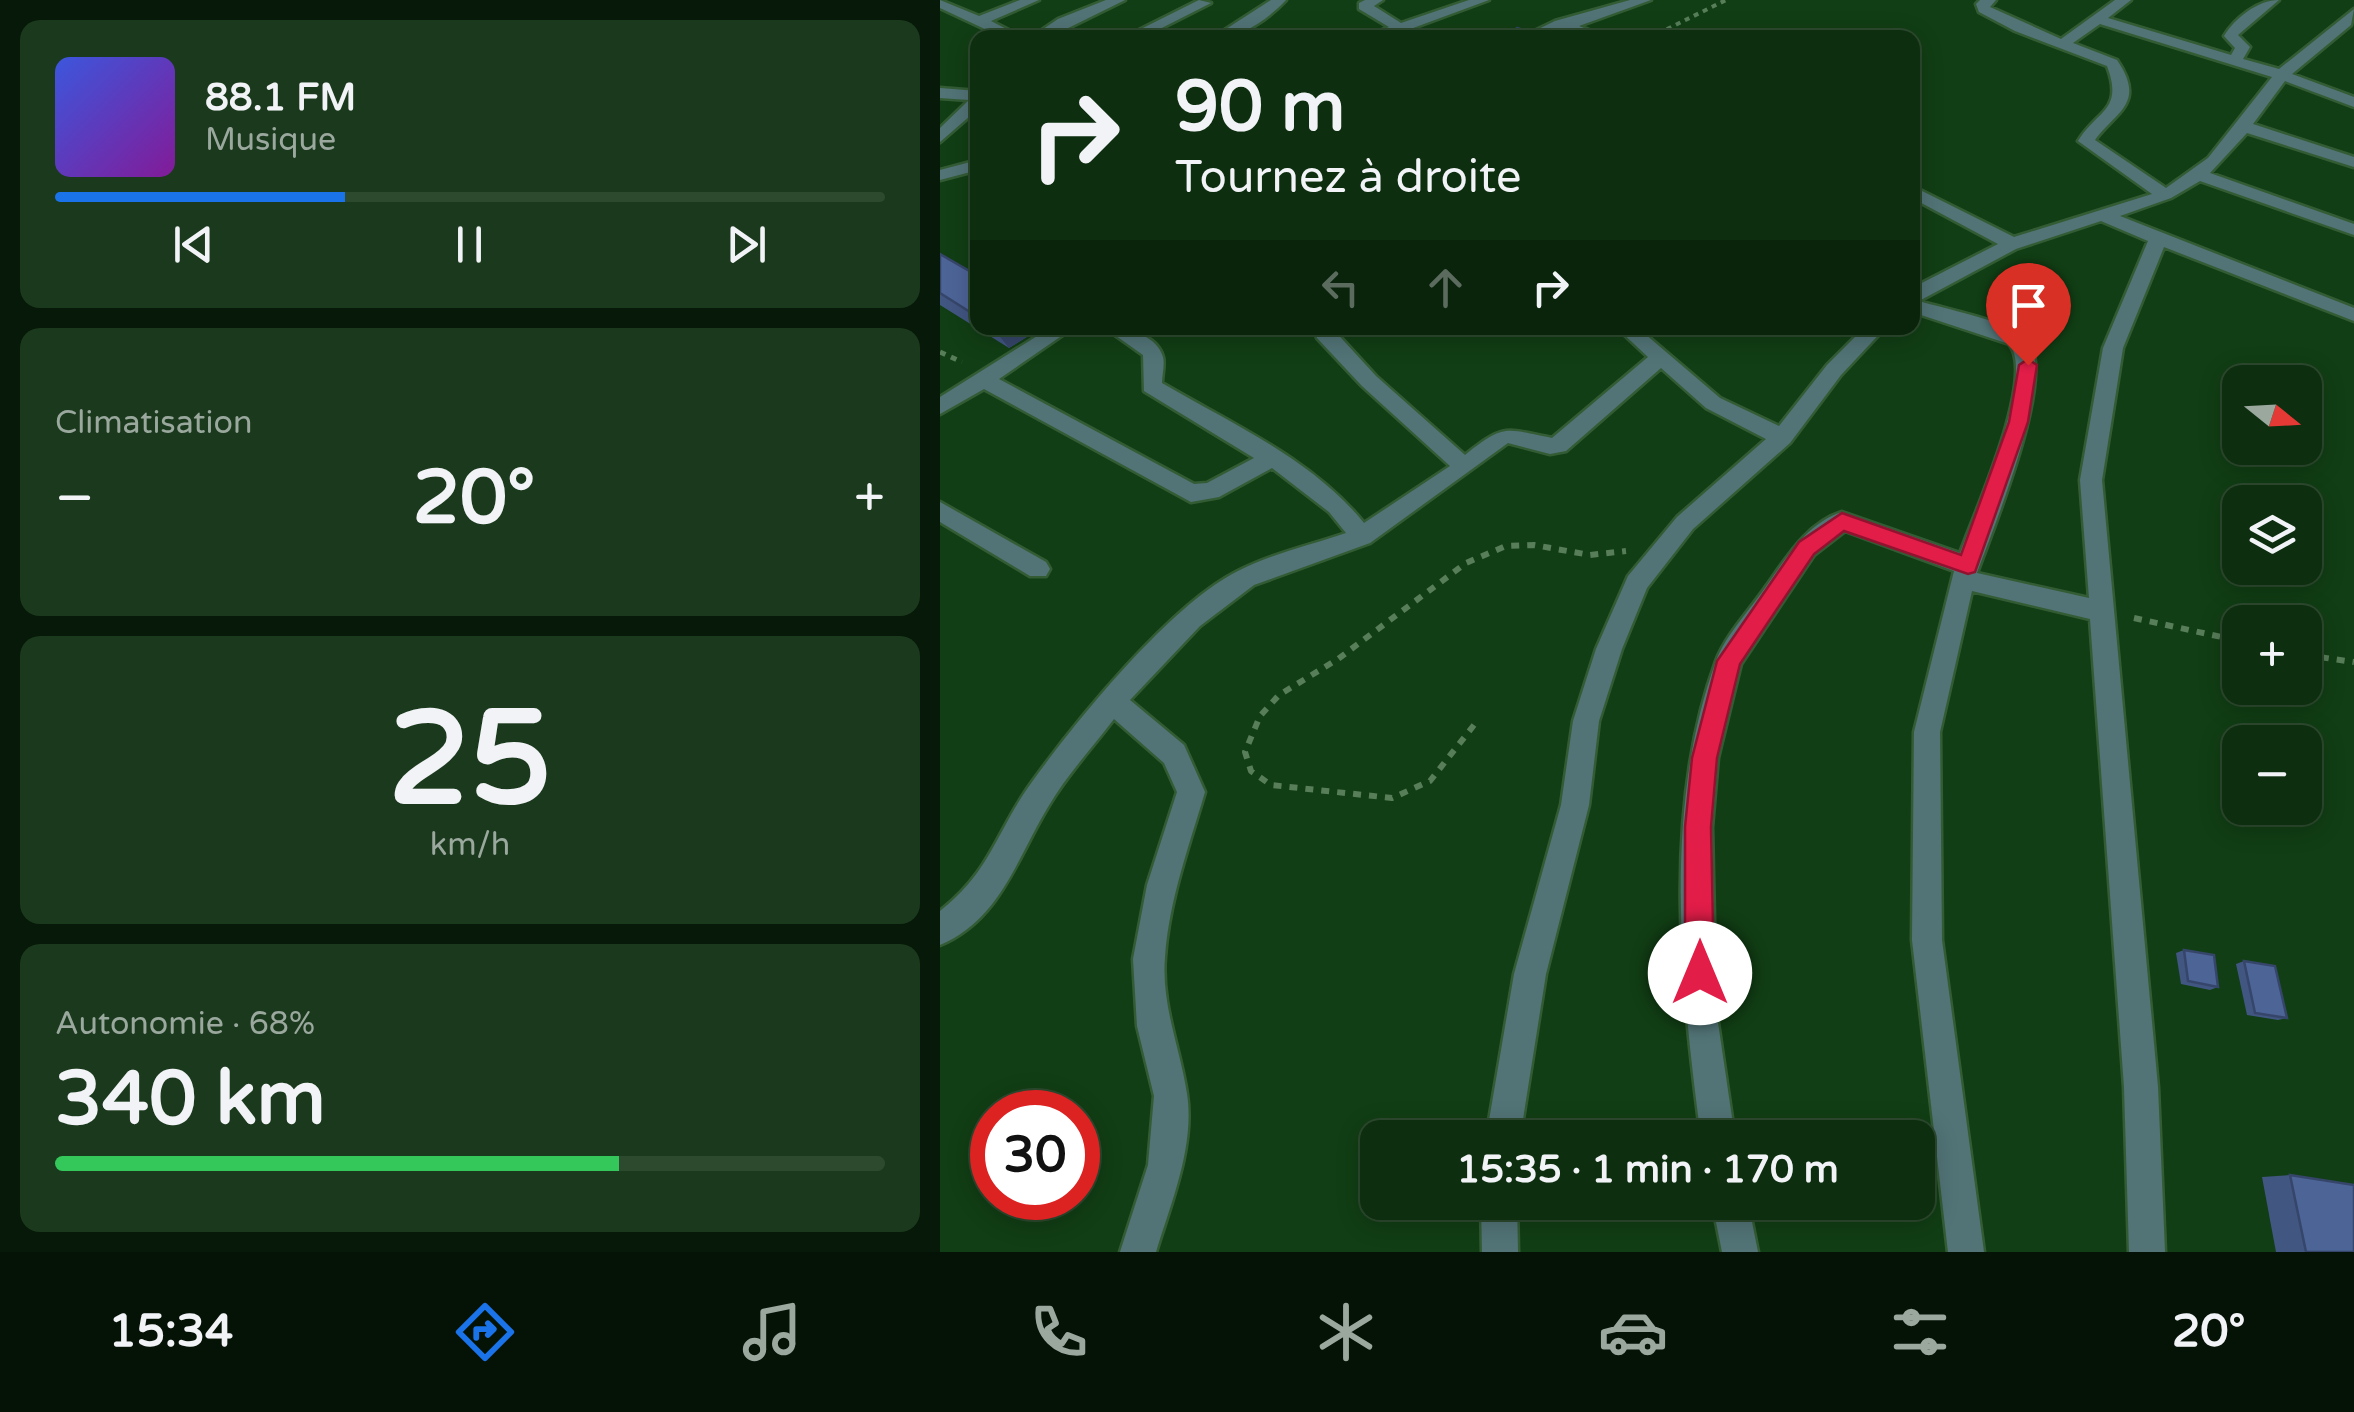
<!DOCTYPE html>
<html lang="fr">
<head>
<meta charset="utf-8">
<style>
  body { margin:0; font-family:"Varela Round",sans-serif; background:#1b3a1d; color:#f1f3f6; height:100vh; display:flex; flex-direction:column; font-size:38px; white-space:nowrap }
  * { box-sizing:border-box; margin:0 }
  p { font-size:32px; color:#9aa89e }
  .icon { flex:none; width:55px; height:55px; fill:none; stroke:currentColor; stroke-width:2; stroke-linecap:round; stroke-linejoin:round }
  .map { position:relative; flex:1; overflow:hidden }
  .sheet { display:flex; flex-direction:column; gap:20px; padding:20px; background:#071908; width:940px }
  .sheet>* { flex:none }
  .hud { position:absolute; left:30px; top:30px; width:950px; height:305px; border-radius:20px; box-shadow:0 5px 25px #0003,0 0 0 2px #2d4a2f; background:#0d2e0f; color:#f1f3f6; overflow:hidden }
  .needle { width:65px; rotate:108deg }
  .tools { position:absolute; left:1282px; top:365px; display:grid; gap:20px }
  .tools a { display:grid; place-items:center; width:100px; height:100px; border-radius:20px; background:#0d2e0f; box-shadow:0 5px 25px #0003,0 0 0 2px #2d4a2f; font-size:50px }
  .speed { position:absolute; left:30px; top:1090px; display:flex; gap:20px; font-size:50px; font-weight:700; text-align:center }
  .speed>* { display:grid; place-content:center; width:130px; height:130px; border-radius:50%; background:#0d2e0f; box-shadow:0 5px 25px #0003,0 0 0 2px #2d4a2f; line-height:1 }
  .speed .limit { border:15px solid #d22; background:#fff; color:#111 }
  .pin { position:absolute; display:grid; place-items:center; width:85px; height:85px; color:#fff; margin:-102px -42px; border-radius:50% 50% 50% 0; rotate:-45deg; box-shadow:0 0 10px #0007 }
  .pin .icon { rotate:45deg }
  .me { position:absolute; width:110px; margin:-55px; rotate:0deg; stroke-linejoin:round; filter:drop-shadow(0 0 8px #0008) }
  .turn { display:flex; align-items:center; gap:35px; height:210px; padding:0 40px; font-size:45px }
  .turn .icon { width:130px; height:130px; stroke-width:2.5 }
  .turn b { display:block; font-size:70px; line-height:85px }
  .lanes { display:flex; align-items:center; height:95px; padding:0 40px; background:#0003; justify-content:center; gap:50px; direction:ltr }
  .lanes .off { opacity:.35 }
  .big { font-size:75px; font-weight:700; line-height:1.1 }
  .sheet .tile { flex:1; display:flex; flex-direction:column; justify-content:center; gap:15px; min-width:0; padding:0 35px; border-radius:20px; background:#1b3a1d }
  .sheet .dial { align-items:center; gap:0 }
  .dial b { font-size:130px; line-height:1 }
  .song { display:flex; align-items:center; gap:30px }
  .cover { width:120px; height:120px; border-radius:15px; background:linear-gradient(135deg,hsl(230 70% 55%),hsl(290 70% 35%)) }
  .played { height:10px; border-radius:5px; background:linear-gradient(90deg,#1a73e8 35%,#2d4a2f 35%) }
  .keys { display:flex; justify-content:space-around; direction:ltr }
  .heat { display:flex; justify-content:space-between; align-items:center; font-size:55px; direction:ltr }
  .charge { height:15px; border-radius:8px; background:linear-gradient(90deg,#34c759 68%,#2d4a2f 0) }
  .trip { position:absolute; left:420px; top:1120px; width:575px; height:100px; border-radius:20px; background:#0d2e0f; box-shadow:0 5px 25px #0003,0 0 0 2px #2d4a2f; font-weight:700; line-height:100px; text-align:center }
  .tab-bar { display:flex; height:160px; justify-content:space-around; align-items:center; background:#051206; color:#9aa89e }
  .tab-bar .icon { width:70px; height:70px }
  .tab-bar .active { color:#1a73e8 }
  .tab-bar b { font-size:45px; color:#f1f3f6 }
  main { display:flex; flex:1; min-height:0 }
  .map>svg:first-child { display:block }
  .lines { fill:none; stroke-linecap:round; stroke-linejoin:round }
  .minor-casing { stroke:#335c35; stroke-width:5 }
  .path-far2 { stroke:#577d59; stroke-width:4; stroke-dasharray:5 5; stroke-linecap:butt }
  .path-far1 { stroke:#577d59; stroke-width:5; stroke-dasharray:6 6; stroke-linecap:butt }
  .path { stroke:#577d59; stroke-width:6; stroke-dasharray:8 8; stroke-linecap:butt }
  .minor { fill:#527477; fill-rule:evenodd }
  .wall { fill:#425682 }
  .shaded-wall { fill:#36466a }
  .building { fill:#4d6497; stroke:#36466a; stroke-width:2.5 }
  .route { fill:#e11d48; stroke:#92132f; stroke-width:2.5 }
</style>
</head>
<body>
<main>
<section class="sheet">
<div class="tile">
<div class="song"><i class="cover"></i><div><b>88.1 FM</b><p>Musique</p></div></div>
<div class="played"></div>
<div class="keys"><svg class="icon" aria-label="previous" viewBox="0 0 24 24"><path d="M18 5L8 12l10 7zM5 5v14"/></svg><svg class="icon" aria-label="pause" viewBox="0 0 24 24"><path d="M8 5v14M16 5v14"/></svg><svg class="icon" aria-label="next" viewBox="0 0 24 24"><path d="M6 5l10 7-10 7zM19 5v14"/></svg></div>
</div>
<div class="tile"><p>Climatisation</p>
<div class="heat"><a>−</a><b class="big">20°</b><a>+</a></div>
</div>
<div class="tile dial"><b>25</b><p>km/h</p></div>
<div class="tile"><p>Autonomie · 68%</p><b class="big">340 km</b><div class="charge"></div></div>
</section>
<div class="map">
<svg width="1414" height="1252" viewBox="0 0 1414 1252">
  <rect width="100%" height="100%" fill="#113e14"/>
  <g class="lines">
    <defs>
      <g id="minor">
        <path d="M0,0L39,16L80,0H99L51,21L84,38H64L0,8Z"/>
        <path d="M166,0H185L108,38H90L118,19Z"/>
        <path d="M259,0L271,3L202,38H183Z"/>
        <path d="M331,0H346C326,21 301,38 272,38Z"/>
        <path d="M425,0H443L434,6L461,23L529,0H549L446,38H424L449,27L419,9V3Z"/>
        <path d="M690,0H711L639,26L669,38C654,38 643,34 628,31C617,30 595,38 580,38L615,21Z"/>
        <path d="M1040,0H1056L1050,7L1121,39L1175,0H1191L1168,18L1291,55L1295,48L1284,36C1295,18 1318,0 1339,0L1298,35L1310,47L1303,59L1339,69L1414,9L1411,25L1352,74L1414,97V107L1345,81L1313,124L1414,157V167L1307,133L1270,173L1414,224V235L1260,181L1231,198L1180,216L1414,308V321L1224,247L1183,348L1162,480L1218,1087L1225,1252H1189L1184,1087L1150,619L1032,591L1000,732L1002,940L1044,1252H1008L972,940L974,732L1014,571L905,531L874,555L801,664L778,758L772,827L776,1009L795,1138H761C741,986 722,808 776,661C786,634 811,609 827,585C847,557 867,523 902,512L1020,553C1034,514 1097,375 1069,344L972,312V288L1058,244L972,198V186L1074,237L1212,194L1138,141C1157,110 1184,111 1167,66L1075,31L1039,12L1036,4ZM1160,24L1332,77L1268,158L1226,188L1155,140C1175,112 1207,104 1177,60L1133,43ZM1161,221L1208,241L1163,348L1140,480L1149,598L1037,573C1051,533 1125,359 1082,334C1056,319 1009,310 979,301L1076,249Z"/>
        <path d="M0,88L38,91V109L0,142V128L29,100L0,98Z"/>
        <path d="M38,160V170L0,180V170Z"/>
        <path d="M110,328H133L59,379L254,484L267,483L314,458L204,391L203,355L165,328C184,327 217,334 223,357C225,364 222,375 222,383C292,424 372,459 424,523L510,466L422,386L377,338L374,328H392L436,376L525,455C565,423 565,429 612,438L708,357L677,328H698L780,398L839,426L887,365L924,328H945L901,375L850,443L753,529L707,588L682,649L659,721L649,805L606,974L580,1138H546L574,974L621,805L633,721L656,649L688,576L737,517L826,439L766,408L721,368L626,451L610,454L568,443L430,543L314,585L260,626L190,700L244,745L265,792C249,846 229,900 225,957C221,1005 240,1047 247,1094C255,1146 231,1203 216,1252H180L208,1165L214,1096L197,1026L193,959L207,885L237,792L224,763L174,719C152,748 126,776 108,807C77,858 60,920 0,945V911C52,870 56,831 92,782C136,721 231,604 298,571C331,554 371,545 406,533L389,512L332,468L279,497L251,502L44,389L0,414V397Z"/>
        <path d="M0,502L106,562L110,569L106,576H90L0,522Z"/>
        <path d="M541,1202H577L578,1252H542Z"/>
        <path d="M772,1202H808L818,1252H782Z"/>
      </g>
    </defs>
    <use href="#minor" class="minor-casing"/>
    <path class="path-far2" d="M709,38L786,0"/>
    <path class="path-far1" d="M0,352L22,362"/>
    <g class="path">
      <path d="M1194,618L1300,641"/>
      <path d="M1365,655L1414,662"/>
      <path d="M534,725L490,781L452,798L331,785L311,771L305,752L320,716L339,695L398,659L526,563L566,546L594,545L650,555L686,551"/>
    </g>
    <use href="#minor" class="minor"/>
  </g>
  <g class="wall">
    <path d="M0,254L38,276V328H101L69,348L0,305Z"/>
    <path d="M1244,950L1278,987L1270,990L1241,984L1236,953Z"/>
    <path d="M1304,961L1347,1018L1338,1020L1307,1015L1296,964Z"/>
    <path d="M1350,1175L1414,1252H1336L1322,1177Z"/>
  </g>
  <path class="shaded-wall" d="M53,328H101L69,348Z"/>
  <g class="building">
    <path d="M577,28L599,34L595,38H564Z"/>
    <path d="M0,254L38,276V317L0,293Z"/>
    <path d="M1244,950L1274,955L1278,987L1248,981Z"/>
    <path d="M1304,961L1335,966L1347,1018L1315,1013Z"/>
    <path d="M1350,1175L1414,1185V1252H1366Z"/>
  </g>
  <path class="route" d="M1088,359L1097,365L1088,422L1035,572L1028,574L904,531L874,554L800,664L777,758L771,827L774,973L770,983L760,987L750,983L745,973V827L752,758L777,661L859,542L902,513L1021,555L1069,422L1079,365Z"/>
</svg>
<div class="tools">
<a><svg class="needle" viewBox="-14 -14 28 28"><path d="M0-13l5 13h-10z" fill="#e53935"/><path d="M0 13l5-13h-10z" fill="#9aa89e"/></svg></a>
<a><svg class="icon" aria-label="layers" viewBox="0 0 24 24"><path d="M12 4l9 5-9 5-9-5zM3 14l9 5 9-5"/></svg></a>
<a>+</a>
<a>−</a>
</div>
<div class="speed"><div class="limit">30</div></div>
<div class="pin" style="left:1088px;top:365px;background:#d93025"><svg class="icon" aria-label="arrive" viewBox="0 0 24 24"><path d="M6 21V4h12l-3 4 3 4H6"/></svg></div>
<svg class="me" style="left:760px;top:973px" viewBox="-20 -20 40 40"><circle r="19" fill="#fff"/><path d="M0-13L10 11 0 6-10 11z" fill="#e11d48"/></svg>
<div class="trip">15:35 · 1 min · 170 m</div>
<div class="hud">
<div class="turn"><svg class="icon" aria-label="right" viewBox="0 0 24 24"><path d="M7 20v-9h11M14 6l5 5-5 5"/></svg><div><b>90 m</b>Tournez à droite</div></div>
<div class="lanes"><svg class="icon off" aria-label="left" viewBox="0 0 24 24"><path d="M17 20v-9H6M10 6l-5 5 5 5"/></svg><svg class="icon off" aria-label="ahead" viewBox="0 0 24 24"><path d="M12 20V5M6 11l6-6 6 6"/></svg><svg class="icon" aria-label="right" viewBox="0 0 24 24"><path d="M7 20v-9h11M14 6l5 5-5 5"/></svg></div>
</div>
</div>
</main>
<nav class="tab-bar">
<b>15:34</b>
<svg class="icon active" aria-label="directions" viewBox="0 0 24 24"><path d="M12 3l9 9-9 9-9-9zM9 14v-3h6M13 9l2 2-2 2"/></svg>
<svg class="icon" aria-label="music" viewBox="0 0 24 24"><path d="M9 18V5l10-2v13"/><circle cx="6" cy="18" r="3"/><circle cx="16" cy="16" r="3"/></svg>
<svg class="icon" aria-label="phone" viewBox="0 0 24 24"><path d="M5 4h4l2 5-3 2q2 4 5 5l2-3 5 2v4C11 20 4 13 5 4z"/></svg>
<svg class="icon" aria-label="climate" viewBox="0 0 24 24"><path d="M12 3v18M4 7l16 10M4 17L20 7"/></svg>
<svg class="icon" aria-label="car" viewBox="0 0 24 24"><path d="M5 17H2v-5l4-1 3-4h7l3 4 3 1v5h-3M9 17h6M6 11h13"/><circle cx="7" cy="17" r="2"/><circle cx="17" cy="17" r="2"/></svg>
<svg class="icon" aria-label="filters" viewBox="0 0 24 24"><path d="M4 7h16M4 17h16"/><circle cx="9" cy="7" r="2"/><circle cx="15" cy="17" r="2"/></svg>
<b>20°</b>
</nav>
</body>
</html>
